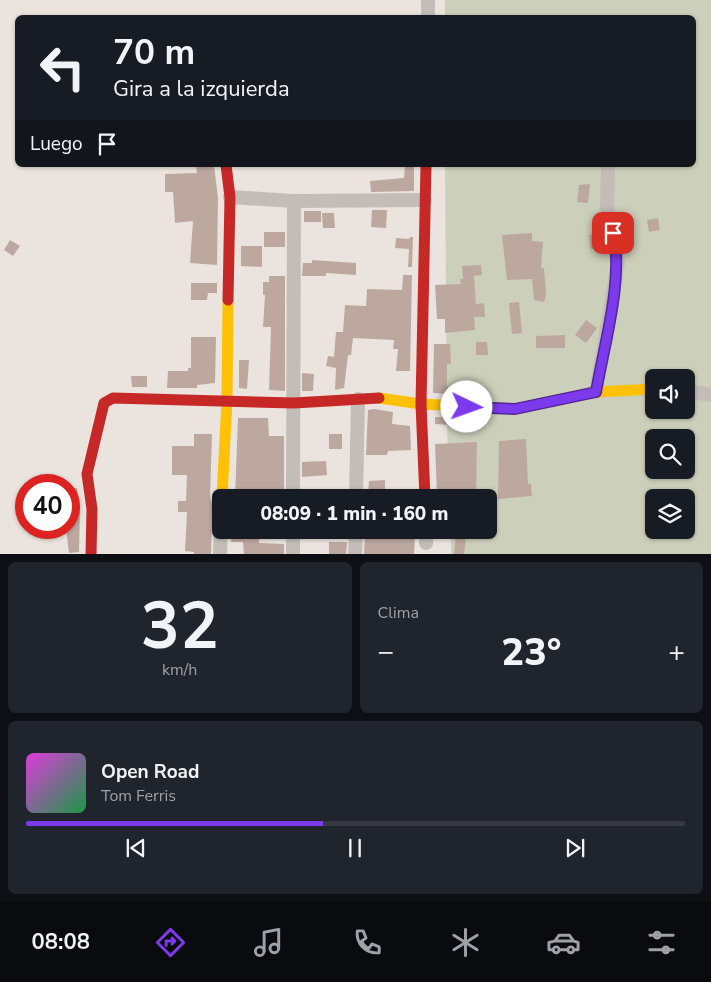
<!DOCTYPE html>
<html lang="es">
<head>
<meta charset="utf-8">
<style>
  body { margin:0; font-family:"Nunito Sans",sans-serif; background:#20242c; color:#f1f3f6; height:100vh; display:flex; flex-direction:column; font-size:19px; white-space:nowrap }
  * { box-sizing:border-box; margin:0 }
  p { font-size:16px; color:#9ea1a6 }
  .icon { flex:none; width:28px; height:28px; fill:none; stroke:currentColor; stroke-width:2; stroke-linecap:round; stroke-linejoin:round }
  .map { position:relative; height:554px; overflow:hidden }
  .panel { display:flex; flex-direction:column; gap:8px; padding:8px; background:#0d0f14; flex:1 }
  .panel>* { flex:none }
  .hud { position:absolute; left:15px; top:15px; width:681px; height:152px; border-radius:8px; box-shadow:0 1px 4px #0004; background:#171b24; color:#f1f3f6; overflow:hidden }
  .buttons { position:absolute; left:645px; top:369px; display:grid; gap:10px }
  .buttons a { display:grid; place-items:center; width:50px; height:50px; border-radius:8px; background:#171b24; box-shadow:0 1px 4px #0004; font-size:25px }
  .speed { position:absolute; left:15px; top:474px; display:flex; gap:10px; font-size:25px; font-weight:700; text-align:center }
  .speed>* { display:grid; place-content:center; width:65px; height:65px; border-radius:50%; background:#171b24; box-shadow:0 1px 4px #0004; line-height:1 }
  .speed .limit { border:8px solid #d22; background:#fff; color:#111 }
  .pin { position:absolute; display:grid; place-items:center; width:42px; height:42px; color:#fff; margin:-21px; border-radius:10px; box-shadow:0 2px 8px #0006 }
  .me { position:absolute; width:55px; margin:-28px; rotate:93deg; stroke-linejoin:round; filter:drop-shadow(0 0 4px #0008) }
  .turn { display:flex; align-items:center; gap:18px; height:105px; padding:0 15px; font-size:22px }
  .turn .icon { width:65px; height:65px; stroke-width:2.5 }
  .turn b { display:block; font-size:35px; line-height:42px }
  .then { display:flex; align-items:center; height:48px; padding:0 15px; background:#0003; gap:10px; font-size:19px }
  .big { font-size:38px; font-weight:800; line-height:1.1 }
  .panel .tile { flex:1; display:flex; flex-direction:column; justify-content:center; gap:8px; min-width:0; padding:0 18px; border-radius:8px; background:#20242c }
  .panel .dial { align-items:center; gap:0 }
  .dial b { font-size:65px; line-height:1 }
  .song { display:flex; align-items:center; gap:15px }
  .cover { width:60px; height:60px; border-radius:8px; background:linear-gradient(135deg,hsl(300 70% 55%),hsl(140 70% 35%)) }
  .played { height:5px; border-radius:2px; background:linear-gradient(90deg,#7c3aed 45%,#363941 45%) }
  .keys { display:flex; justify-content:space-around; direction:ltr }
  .heat { display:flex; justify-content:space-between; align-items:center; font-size:28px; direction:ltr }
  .panel .tiles { flex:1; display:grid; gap:8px; grid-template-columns:1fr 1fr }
  .tile:last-child { grid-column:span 2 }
  .trip { position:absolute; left:212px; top:489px; width:285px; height:50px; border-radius:8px; background:#171b24; box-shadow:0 1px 4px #0004; font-weight:800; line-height:50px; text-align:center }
  .tabs { display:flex; height:80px; justify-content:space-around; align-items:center; background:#090b0e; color:#9ea1a6 }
  .tabs .icon { width:35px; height:35px }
  .tabs .active { color:#7c3aed }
  .tabs b { font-size:22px; color:#f1f3f6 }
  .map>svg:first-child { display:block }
  .green { fill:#cccfb9; fill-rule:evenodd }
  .building { fill:#bda8a0 }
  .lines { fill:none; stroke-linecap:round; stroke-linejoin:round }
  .street { stroke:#c3bdb8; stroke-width:14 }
  .slow { stroke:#ffc107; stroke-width:11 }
  .jam { stroke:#c62828; stroke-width:11 }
  .route-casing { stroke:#51269a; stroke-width:12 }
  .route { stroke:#7c3aed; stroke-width:9 }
</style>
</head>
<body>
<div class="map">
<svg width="711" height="555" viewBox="0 0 711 555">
  <rect width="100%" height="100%" fill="#ebe4de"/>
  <path class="green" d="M445,0H711V554H451V530H489V498L449,497L447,420L445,165H694V18L445,17ZM654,378H686V410H654ZM654,438H686V470H654ZM654,498H686V530H654Z"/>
  <g class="building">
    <path d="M196,165H214L218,198L217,265L190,263L193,221L175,223L173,192H165V174L197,173Z"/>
    <path d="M405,165H414V191L371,192L370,181L404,178Z"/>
    <path d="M590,184L588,203L577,202L579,185Z"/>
    <path d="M372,210H387L386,228L371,227Z"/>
    <rect x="304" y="211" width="17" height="11"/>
    <path d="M322,213H334L335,228H323Z"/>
    <path d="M658,218L660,230L649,232L647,220Z"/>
    <rect x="264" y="232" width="21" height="15"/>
    <path d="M532,233V241L543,242L541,268H544L546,295L544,302L534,300L532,279L507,280L502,235Z"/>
    <path d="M600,234L601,248L591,249L589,235Z"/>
    <path d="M410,237H413L412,267H408L409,249L395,248L396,238L409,239Z"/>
    <path d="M10,240L20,246L13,256L4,250Z"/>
    <path d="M241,246H262V267L241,266Z"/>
    <path d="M312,260L356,263V275L326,273V276H302L303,263H312Z"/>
    <path d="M481,265L482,275L474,276L476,304L484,303L485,317H474L475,330L445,333V319H437L435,285L461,284L460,279H463L462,266Z"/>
    <path d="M403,275H412L410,371H396L398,349H393L394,340L353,338L351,355H348L344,388L335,390L336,368L326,366L328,356L334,357L336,332H343L345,305L366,306L367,289L402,290Z"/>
    <path d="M269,276H285V391L269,390L271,327H263L265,295H263V282H269Z"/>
    <path d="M191,283H217V293H208L207,300H191Z"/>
    <path d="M519,302L522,333L512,334L509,303Z"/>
    <path d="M586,320L597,328L586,343L575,335Z"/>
    <path d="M565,335V348H536V336Z"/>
    <path d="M191,337H216L215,383L197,385V388H167L168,371H188V368H191Z"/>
    <path d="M476,342H487L488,355H476Z"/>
    <path d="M434,344H450L451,364H447V387H475V395L433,393Z"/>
    <path d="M239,360H249L247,389L239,388Z"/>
    <path d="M302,373L314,374L313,391H302Z"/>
    <path d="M131,376H147V387H132Z"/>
    <path d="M374,409L393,412L392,424L410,426L411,450L388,451L387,455H366L368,410Z"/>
    <path d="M435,417L464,418L465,426L435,424Z"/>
    <path d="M238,418H268L269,436H284V498H235Z"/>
    <path d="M194,434H212L210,497L215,513L212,519L211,555H194V552L185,551L187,512H178V501H186L187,475H172V446H194Z"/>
    <rect x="329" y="434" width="13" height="15"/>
    <path d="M526,439L528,484H531L532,496L498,499L499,441Z"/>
    <path d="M477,442L476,498H437L435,444Z"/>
    <path d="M326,461L327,475L302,477V462Z"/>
    <path d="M385,480V498H368L369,481Z"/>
    <path d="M77,488L80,510L79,552L69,553L66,528H69L70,489Z"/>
    <path d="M232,530H259V543L284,544V555H244L243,542H231Z"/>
    <path d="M365,531L415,532L414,555L364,554Z"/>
    <path d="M456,534L466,535L464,555H454Z"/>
    <path d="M329,542H347L346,555H329Z"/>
  </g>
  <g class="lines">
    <g class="street">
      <path d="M428,18V0"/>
      <path d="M230,197L294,201L425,200"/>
      <path d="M686,391L711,395"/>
      <path d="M596,392L618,263L607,207L608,165"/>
      <path d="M293,498L294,201"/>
      <path d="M356,498L358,399"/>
      <path d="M426,530V543"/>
      <path d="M220,555L221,519"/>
      <path d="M293,555V530"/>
      <path d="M355,555L356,530"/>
    </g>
    <g class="slow">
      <path d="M379,398L421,404L515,409L596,392L654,389"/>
      <path d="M222,498L227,400L228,300"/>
    </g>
    <g class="jam">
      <path d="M226,165L230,197L228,300"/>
      <path d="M425,498L421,404L426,165"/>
      <path d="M91,555L92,509L87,474L104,403L113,398L294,403L379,398"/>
    </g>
  </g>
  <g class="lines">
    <defs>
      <path id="route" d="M467,407L515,409L596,392C604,345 624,278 613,233"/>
    </defs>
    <use href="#route" class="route-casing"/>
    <use href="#route" class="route"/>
  </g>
</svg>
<div class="buttons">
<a><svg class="icon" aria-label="sound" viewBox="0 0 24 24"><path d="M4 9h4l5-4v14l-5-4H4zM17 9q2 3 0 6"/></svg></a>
<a><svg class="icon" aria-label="search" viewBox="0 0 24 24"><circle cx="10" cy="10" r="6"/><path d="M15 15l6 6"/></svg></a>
<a><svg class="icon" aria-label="layers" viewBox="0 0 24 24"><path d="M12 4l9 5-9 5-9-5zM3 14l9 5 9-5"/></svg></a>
</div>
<div class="speed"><div class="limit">40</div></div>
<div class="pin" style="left:613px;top:233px;background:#d93025"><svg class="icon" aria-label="arrive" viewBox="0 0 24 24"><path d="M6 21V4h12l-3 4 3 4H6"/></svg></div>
<svg class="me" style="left:467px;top:407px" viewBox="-20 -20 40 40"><circle r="19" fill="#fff"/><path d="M0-13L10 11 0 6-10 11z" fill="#7c3aed"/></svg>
<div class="trip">08:09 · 1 min · 160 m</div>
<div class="hud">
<div class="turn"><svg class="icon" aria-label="left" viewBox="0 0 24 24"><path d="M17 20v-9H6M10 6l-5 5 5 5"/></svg><div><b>70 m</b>Gira a la izquierda</div></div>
<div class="then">Luego<svg class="icon" aria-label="arrive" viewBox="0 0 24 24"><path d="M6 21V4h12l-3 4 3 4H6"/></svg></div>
</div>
</div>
<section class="panel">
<div class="tiles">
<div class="tile dial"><b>32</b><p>km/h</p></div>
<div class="tile"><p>Clima</p>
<div class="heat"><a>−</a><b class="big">23°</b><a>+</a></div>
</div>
<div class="tile">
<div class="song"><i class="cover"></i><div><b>Open Road</b><p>Tom Ferris</p></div></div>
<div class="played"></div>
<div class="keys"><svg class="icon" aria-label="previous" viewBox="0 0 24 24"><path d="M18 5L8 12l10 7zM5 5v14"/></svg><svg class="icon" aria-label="pause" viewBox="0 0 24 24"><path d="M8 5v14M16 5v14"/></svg><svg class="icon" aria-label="next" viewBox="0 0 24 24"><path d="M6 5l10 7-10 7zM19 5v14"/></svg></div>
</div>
</div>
</section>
<nav class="tabs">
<b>08:08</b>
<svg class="icon active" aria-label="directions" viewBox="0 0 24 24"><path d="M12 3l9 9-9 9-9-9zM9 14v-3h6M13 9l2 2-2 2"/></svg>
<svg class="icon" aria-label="music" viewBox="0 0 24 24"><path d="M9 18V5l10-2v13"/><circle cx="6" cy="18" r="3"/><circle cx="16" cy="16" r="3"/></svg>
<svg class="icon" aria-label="phone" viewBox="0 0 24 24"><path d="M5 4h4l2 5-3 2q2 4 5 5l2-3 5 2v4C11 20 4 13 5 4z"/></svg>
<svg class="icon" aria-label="climate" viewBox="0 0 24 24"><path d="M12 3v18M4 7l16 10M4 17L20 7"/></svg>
<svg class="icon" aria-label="car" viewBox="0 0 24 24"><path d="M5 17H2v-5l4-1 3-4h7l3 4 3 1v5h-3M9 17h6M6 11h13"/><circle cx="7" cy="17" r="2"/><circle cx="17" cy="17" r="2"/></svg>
<svg class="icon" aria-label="filters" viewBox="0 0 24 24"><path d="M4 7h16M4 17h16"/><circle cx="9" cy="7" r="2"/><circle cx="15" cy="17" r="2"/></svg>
</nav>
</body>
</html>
